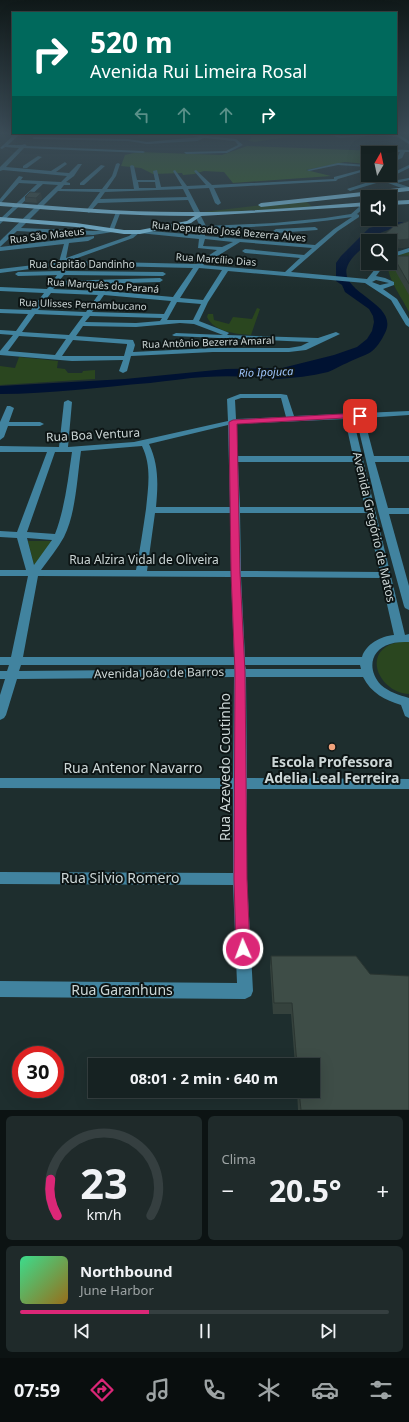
<!DOCTYPE html>
<html lang="pt">
<head>
<meta charset="utf-8">
<style>
  body { margin:0; font-family:"Noto Sans",sans-serif; background:#1f2a2a; color:#f1f3f6; height:100vh; display:flex; flex-direction:column; font-size:15px; white-space:nowrap }
  * { box-sizing:border-box; margin:0 }
  p { font-size:13px; color:#9ea4a5 }
  .icon { flex:none; width:22px; height:22px; fill:none; stroke:currentColor; stroke-width:2; stroke-linecap:round; stroke-linejoin:round }
  .map { position:relative; height:1110px; overflow:hidden }
  .sheet { display:flex; flex-direction:column; gap:6px; padding:6px; background:#0c1313; flex:1 }
  .sheet>* { flex:none }
  .hud { position:absolute; left:12px; top:12px; width:385px; height:122px; border-radius:0px; box-shadow:0 4px 16px #0002,0 0 0 1px #353f40; background:#00695c; color:#fff; overflow:hidden }
  .needle { width:26px; rotate:9deg }
  .tools { position:absolute; left:361px; top:146px; display:grid; gap:8px }
  .tools a { display:grid; place-items:center; width:36px; height:36px; border-radius:0px; background:#162222; box-shadow:0 4px 16px #0002,0 0 0 1px #353f40; font-size:20px }
  .speed { position:absolute; left:12px; top:1046px; display:flex; gap:8px; font-size:20px; font-weight:700; text-align:center }
  .speed>* { display:grid; place-content:center; width:52px; height:52px; border-radius:50%; background:#162222; box-shadow:0 4px 16px #0002,0 0 0 1px #353f40; line-height:1 }
  .speed .limit { border:6px solid #d22; background:#fff; color:#111 }
  .pin { position:absolute; display:grid; place-items:center; width:34px; height:34px; color:#fff; margin:-17px; border-radius:8px; box-shadow:0 2px 6px #0006 }
  .me { position:absolute; width:44px; margin:-22px; rotate:358deg; stroke-linejoin:round; filter:drop-shadow(0 0 3px #0008) }
  .turn { display:flex; align-items:center; gap:14px; height:84px; padding:0 12px; font-size:18px }
  .turn .icon { width:52px; height:52px; stroke-width:2.5 }
  .turn b { display:block; font-size:28px; line-height:34px }
  .lanes { display:flex; align-items:center; height:38px; padding:0 12px; background:#0003; justify-content:center; gap:20px; direction:ltr }
  .lanes .off { opacity:.35 }
  .big { font-size:30px; font-weight:700; line-height:1.1 }
  .sheet .tile { flex:1; display:flex; flex-direction:column; justify-content:center; gap:6px; min-width:0; padding:0 14px; border-radius:6px; background:#1f2a2a }
  .sheet .dial { align-items:center; gap:0 }
  .dial svg { height:104px; overflow:visible; fill:none; stroke:#353f40; stroke-width:7; stroke-linecap:round; text-anchor:middle }
  .dial text { fill:#f1f3f6; stroke:none }
  .song { display:flex; align-items:center; gap:12px }
  .cover { width:48px; height:48px; border-radius:6px; background:linear-gradient(135deg,hsl(150 70% 55%),hsl(40 70% 35%)) }
  .played { height:4px; border-radius:2px; background:linear-gradient(90deg,#db2777 35%,#353f40 35%) }
  .keys { display:flex; justify-content:space-around; direction:ltr }
  .heat { display:flex; justify-content:space-between; align-items:center; font-size:22px; direction:ltr }
  .sheet .tiles { flex:1; display:grid; gap:6px; grid-template-columns:1fr 1fr }
  .tile:last-child { grid-column:span 2 }
  .trip { position:absolute; left:88px; top:1058px; width:232px; height:40px; border-radius:0px; background:#162222; box-shadow:0 4px 16px #0002,0 0 0 1px #353f40; font-weight:700; line-height:40px; text-align:center }
  .tabs { display:flex; height:64px; justify-content:space-around; align-items:center; background:#090e0e; color:#9ea4a5 }
  .tabs .icon { width:28px; height:28px }
  .tabs .active { color:#db2777 }
  .tabs b { font-size:18px; color:#f1f3f6 }
  .map>svg:first-child { display:block }
  .green { fill:#2a461f }
  .forest { fill:#376820 }
  .water { fill:#001232 }
  .lines { fill:none; stroke-linecap:round; stroke-linejoin:round }
  .minor { fill:#41839f; fill-rule:evenodd }
  .major { fill:#89d6f9; fill-rule:evenodd }
  .wall { fill:#35423d }
  .shaded-wall { fill:#2b3632 }
  .building { fill:#3e4d47; stroke:#2b3632 }
  .route { fill:#db2777; stroke:#8e194d }
  .poi-dot { fill:#f0a27b; stroke:#0d1515; stroke-width:1.5 }
  .labels { text-anchor:middle; stroke-width:4; stroke-linejoin:round; paint-order:stroke }
  .far-street-label { font-size:10px; fill:#ccd6d6; stroke:#0d1515 }
  .far-water-label { font-size:11px; font-style:italic; fill:#9dc3fa; stroke:#0d1515 }
  .street-label { font-size:12px; fill:#ccd6d6; stroke:#0d1515 }
  .near-poi-label { font-size:14px; font-weight:bold; fill:#ccd6d6; stroke:#0d1515 }
  .near-street-label { font-size:14px; fill:#ccd6d6; stroke:#0d1515 }
</style>
</head>
<body>
<div class="map">
<svg width="409" height="1110" viewBox="0 0 409 1110">
  <rect width="100%" height="100%" fill="#1e2e2e"/>
  <g class="green">
    <path d="M305,200L312,207L204,213L203,212Z"/>
    <path d="M409,252V312C403,299 386,277 388,263H390V259L397,255Z"/>
    <path d="M257,308L260,309L251,335C236,334 214,332 207,317L208,314H213L214,320L229,324L233,317L252,319Z"/>
    <path d="M19,357L58,361L57,368L65,369L68,373H82L83,371L95,370V379L0,385V366L15,368Z"/>
    <path d="M28,541H57L36,573Z"/>
    <path d="M409,641V694C377,693 356,643 409,641Z"/>
  </g>
  <g class="forest">
    <path d="M129,133H177L193,137H138V135Z"/>
    <path d="M204,133H300L306,134L254,142L247,140L251,139V136H219L217,138L210,135L211,134Z"/>
    <path d="M247,146L378,151L376,153H368L367,164L345,162L306,170L331,176L233,183L224,172L204,171L194,174L183,175L182,173L153,174L141,168L121,166L125,155L138,152L222,155Z"/>
  </g>
  <path class="water" d="M394,222H409L380,233L372,241H368V244C303,291 407,296 384,335C373,356 367,353 347,363C341,365 334,370 328,372C311,376 294,378 277,379C268,379 259,377 250,377C235,376 220,376 205,377C186,378 169,381 150,383C100,387 51,394 0,394V386L125,379L226,369L282,368L334,355L357,347L367,339L372,331L374,322L373,316L369,309L345,292L342,285L336,281V263L341,256L369,228Z"/>
  <g class="lines">
    <g class="minor">
      <path d="M16,133H21L8,145H22L25,144L27,146L143,151L145,152L143,153L24,148L6,167L51,171L65,162L67,164L56,172L69,173L78,164H82L74,176L66,182L70,183V185H64L61,189H102L112,176L116,164L118,163L120,164L116,176L107,189H134L130,166L132,165L134,166L137,180H155L153,171L157,170L161,187L182,186L173,171L175,170L187,186L206,185L194,171L196,170L212,185L334,179V177L368,168V170L338,179L336,181L214,188L221,203L218,205L215,203L209,188L188,189L200,212L197,214L194,212L188,200L98,203L89,213L86,211L100,192L58,191L21,228L93,231L109,230L116,212L121,211L113,232L93,235L17,231L0,247V241L4,237L58,185L43,184L0,224V219L37,184L19,183L0,204V199L19,176L23,177L21,180L61,182L67,176L3,170L0,171V167L19,148L5,147L2,149L0,148ZM138,182H155L156,188H139ZM183,189L187,197L100,199L105,192Z"/>
      <path d="M181,133L236,139L243,145L227,153L186,154L184,152L226,151L238,145L235,141L204,138L197,141L147,144L128,141L34,139L32,138L34,137L128,139L147,142L199,137Z"/>
      <path d="M331,133L341,136L372,134L374,135L340,138L331,135Z"/>
      <path d="M392,133H397L409,141V144Z"/>
      <path d="M379,149L409,150V152H405L402,158L390,163V160L398,156L400,152L381,151Z"/>
      <path d="M38,156L42,157L27,168H23V166Z"/>
      <path d="M338,163L368,165V167L338,165L309,171L307,170Z"/>
      <path d="M101,165L105,166L84,185H80V183Z"/>
      <path d="M409,165V168L387,179L392,181L409,178V180L397,183L409,187V191L383,181L350,191L347,189L390,175V174Z"/>
      <path d="M361,202L365,207L357,214L359,215V217L338,231L291,272L367,279L380,263H386L376,276L385,278L394,282V285L383,289L397,299L409,319V327L406,325L391,300L365,283L228,271L208,302L199,321L227,332L229,333L227,335L318,338L336,332L340,334L306,350L289,352H213L131,356L127,371L123,373L119,371L123,360L72,361L0,355V351L13,335L0,334V330L16,331L28,314L0,313V309L31,310L44,293L0,291V287L47,289L57,275L18,276L15,274L18,272L60,271L61,269L60,265L0,273V269L59,262L64,244L0,251V247L94,236V238L88,241L69,243L66,258L129,236L137,230L200,235L201,229L160,231L157,229L160,227L200,226L195,216L198,214L201,216L206,226L274,223L325,218L351,214L359,207L358,204ZM352,217L334,229L315,245L205,236L207,229C256,227 304,225 352,217ZM139,233L199,239L198,248L217,250L196,264L69,261L133,238ZM205,239L233,242L222,247L203,246ZM240,242L312,248L304,255L245,249L242,251L245,253L300,258L285,272L203,265ZM66,265L193,268L173,297L106,291L107,288L104,286L102,287L100,291L53,289L57,285L160,282L163,280L160,278L59,281L64,275L163,276L166,274L163,272L66,271ZM199,268L222,270L203,300L180,298ZM376,280L389,283L380,285L372,282ZM51,293L98,295L86,312L38,310ZM104,295L171,301L164,314L92,312ZM177,302L201,304L193,320H167ZM35,314L83,316L69,335L22,332ZM90,316L162,318L160,321L136,323L85,322ZM180,323L194,324L223,335L176,333L172,335L174,336L309,342L301,346L289,348H213L133,352L135,345L133,340L76,336L83,326L136,327ZM19,336L66,339L55,355L8,351ZM73,340L127,344V345L124,356H62Z"/>
      <path d="M315,227L318,229L317,230L276,233L273,231L276,229Z"/>
      <path d="M409,248V252L390,258V254Z"/>
      <path d="M240,394H281L287,395L294,416L409,411V415L364,418L374,456H409V462H375L388,508H409V514H389L409,586V610L405,608L404,606L378,511L356,418H353L405,635L409,634V642C403,642 396,642 390,644C370,650 367,670 381,685C389,692 399,695 409,698V718L405,716L401,705C385,700 371,693 363,677H246L247,778L409,779V789H247V879L253,991L251,996L245,999L0,997V981L237,983L233,885L0,884V872L233,873V789L0,788V778H233L234,677L17,679L6,715L4,718L0,720V695L5,679H0V671H7L9,665H0V657H11L28,576H0V570H26L17,538L0,537V531L17,532L47,452H0V446L59,447L64,402L68,400L72,402L68,447L134,442L228,421L227,399ZM241,398H281L286,417L236,419L235,400ZM345,419L353,456H238L236,424ZM228,425L230,507H156C158,485 159,465 149,444ZM142,446C152,467 148,487 146,509C143,529 140,550 136,570H41C49,559 58,548 64,537C76,513 77,478 81,451ZM55,452H72C68,479 65,508 55,534L27,532ZM238,462H354L365,507H240ZM155,513H230L231,571H147ZM240,513H366L380,572L241,571ZM27,538L52,540L34,565ZM38,576L231,577L234,657H23ZM241,577L381,578L394,635C381,636 366,644 362,657H245ZM21,665H234V669L19,671ZM245,665H360L361,669H246Z"/>
      <path d="M7,406H10L14,408L9,422H40L44,424L40,426H8L4,437L0,440V422Z"/>
    </g>
    <g class="major">
      <path d="M409,187V191L261,207L258,205L261,203Z"/>
      <path d="M409,200V204L390,205V201Z"/>
      <path d="M0,202C66,207 132,213 198,212C255,212 311,206 368,202V206L201,216L191,223L140,234H124L76,227L0,221V217L76,223L124,230H140L187,221L195,216C130,216 65,211 0,206Z"/>
    </g>
  </g>
  <g class="wall">
    <path d="M25,197L42,198L37,203L25,202Z"/>
    <path d="M409,221V247L398,248L390,245V241H384L385,234Z"/>
    <path d="M396,256H409V295L396,272L395,264Z"/>
    <path d="M271,956L409,1110H298L297,1091H313V1065H295L291,1014H273L270,967Z"/>
  </g>
  <g class="shaded-wall">
    <path d="M41,193L42,198L37,203L36,198Z"/>
    <path d="M409,239V247L398,248L399,240Z"/>
  </g>
  <g class="building">
    <path d="M30,192L41,193L36,198L25,197Z"/>
    <path d="M409,221V239L399,240L385,234L394,226Z"/>
    <path d="M396,256H409V284L397,263Z"/>
    <path d="M271,956H356L370,974L409,976V1110H301L299,1091H313V1065H297L292,1003H274Z"/>
  </g>
  <linearGradient id="sky" x2="0" y2="1"><stop stop-color="#101919"/><stop offset="0.46" stop-color="#3b4c57"/><stop offset="1" stop-color="#3b4c57" stop-opacity="0"/></linearGradient>
  <rect width="409" height="289" fill="url(#sky)"/>
  <path class="route" d="M360,413L363,414V417L237,424L240,573L245,672L247,879L250,949L248,954L243,956L238,954L236,949L234,879L235,672L231,573L229,422L233,420Z"/>
  <circle class="poi-dot" cx="332" cy="747" r="4"/>
  <g class="labels">
    <g class="far-street-label">
      <text transform="translate(229 231) rotate(5)" y="4">Rua Deputado José Bezerra Alves</text>
      <text transform="translate(47 235) rotate(-7)" y="4">Rua São Mateus</text>
      <text transform="translate(216 259) rotate(4)" y="4">Rua Marcílio Dias</text>
      <text x="82" y="268">Rua Capitão Dandinho</text>
      <text transform="translate(103 285) rotate(4)" y="4">Rua Marquês do Paraná</text>
      <text transform="translate(83 304) rotate(2)" y="4">Rua Ulisses Pernambucano</text>
      <text transform="translate(208 342) rotate(-2)" y="4">Rua Antônio Bezerra Amaral</text>
    </g>
    <g class="far-water-label">
      <text transform="translate(266 372) rotate(-2)" y="4">Rio Ipojuca</text>
    </g>
    <g class="street-label">
      <text transform="translate(93 435) rotate(-3)" y="4">Rua Boa Ventura</text>
      <text transform="translate(374 527) rotate(77)" y="4">Avenida Gregório de Matos</text>
      <text x="144" y="564">Rua Alzira Vidal de Oliveira</text>
      <text transform="translate(159 673) rotate(-1)" y="4">Avenida João de Barros</text>
    </g>
    <g class="near-poi-label">
      <text x="332" y="767">Escola Professora<tspan x="332" dy="16">Adelia Leal Ferreira</tspan></text>
    </g>
    <g class="near-street-label">
      <text transform="translate(225 767) rotate(-90)" y="5">Rua Azevedo Coutinho</text>
      <text x="133" y="773">Rua Antenor Navarro</text>
      <text x="120" y="883">Rua Silvio Romero</text>
      <text x="122" y="995">Rua Garanhuns</text>
    </g>
  </g>
</svg>
<div class="tools">
<a><svg class="needle" viewBox="-14 -14 28 28"><path d="M0-13l5 13h-10z" fill="#e53935"/><path d="M0 13l5-13h-10z" fill="#9ea4a5"/></svg></a>
<a><svg class="icon" aria-label="sound" viewBox="0 0 24 24"><path d="M4 9h4l5-4v14l-5-4H4zM17 9q2 3 0 6"/></svg></a>
<a><svg class="icon" aria-label="search" viewBox="0 0 24 24"><circle cx="10" cy="10" r="6"/><path d="M15 15l6 6"/></svg></a>
</div>
<div class="speed"><div class="limit">30</div></div>
<div class="pin" style="left:360px;top:416px;background:#d93025"><svg class="icon" aria-label="arrive" viewBox="0 0 24 24"><path d="M6 21V4h12l-3 4 3 4H6"/></svg></div>
<svg class="me" style="left:243px;top:949px" viewBox="-20 -20 40 40"><circle r="17" fill="#db2777" stroke="#fff" stroke-width="3"/><path d="M0-11L8 9 0 5-8 9z" fill="#fff"/></svg>
<div class="trip">08:01 · 2 min · 640 m</div>
<div class="hud">
<div class="turn"><svg class="icon" aria-label="right" viewBox="0 0 24 24"><path d="M7 20v-9h11M14 6l5 5-5 5"/></svg><div><b>520 m</b>Avenida Rui Limeira Rosal</div></div>
<div class="lanes"><svg class="icon off" aria-label="left" viewBox="0 0 24 24"><path d="M17 20v-9H6M10 6l-5 5 5 5"/></svg><svg class="icon off" aria-label="ahead" viewBox="0 0 24 24"><path d="M12 20V5M6 11l6-6 6 6"/></svg><svg class="icon off" aria-label="ahead" viewBox="0 0 24 24"><path d="M12 20V5M6 11l6-6 6 6"/></svg><svg class="icon" aria-label="right" viewBox="0 0 24 24"><path d="M7 20v-9h11M14 6l5 5-5 5"/></svg></div>
</div>
</div>
<section class="sheet">
<div class="tiles">
<div class="tile dial"><svg viewBox="0 0 100 80">
<path d="M14 69A42 42 0 1 1 86 69"/>
<path d="M14 69A42 42 0 0 1 9 41" stroke="#db2777"/>
<text x="50" y="56" font-size="32" font-weight="700">23</text>
<text x="50" y="72" font-size="11">km/h</text>
</svg></div>
<div class="tile"><p>Clima</p>
<div class="heat"><a>−</a><b class="big">20.5°</b><a>+</a></div>
</div>
<div class="tile">
<div class="song"><i class="cover"></i><div><b>Northbound</b><p>June Harbor</p></div></div>
<div class="played"></div>
<div class="keys"><svg class="icon" aria-label="previous" viewBox="0 0 24 24"><path d="M18 5L8 12l10 7zM5 5v14"/></svg><svg class="icon" aria-label="pause" viewBox="0 0 24 24"><path d="M8 5v14M16 5v14"/></svg><svg class="icon" aria-label="next" viewBox="0 0 24 24"><path d="M6 5l10 7-10 7zM19 5v14"/></svg></div>
</div>
</div>
</section>
<nav class="tabs">
<b>07:59</b>
<svg class="icon active" aria-label="directions" viewBox="0 0 24 24"><path d="M12 3l9 9-9 9-9-9zM9 14v-3h6M13 9l2 2-2 2"/></svg>
<svg class="icon" aria-label="music" viewBox="0 0 24 24"><path d="M9 18V5l10-2v13"/><circle cx="6" cy="18" r="3"/><circle cx="16" cy="16" r="3"/></svg>
<svg class="icon" aria-label="phone" viewBox="0 0 24 24"><path d="M5 4h4l2 5-3 2q2 4 5 5l2-3 5 2v4C11 20 4 13 5 4z"/></svg>
<svg class="icon" aria-label="climate" viewBox="0 0 24 24"><path d="M12 3v18M4 7l16 10M4 17L20 7"/></svg>
<svg class="icon" aria-label="car" viewBox="0 0 24 24"><path d="M5 17H2v-5l4-1 3-4h7l3 4 3 1v5h-3M9 17h6M6 11h13"/><circle cx="7" cy="17" r="2"/><circle cx="17" cy="17" r="2"/></svg>
<svg class="icon" aria-label="filters" viewBox="0 0 24 24"><path d="M4 7h16M4 17h16"/><circle cx="9" cy="7" r="2"/><circle cx="15" cy="17" r="2"/></svg>
</nav>
</body>
</html>
